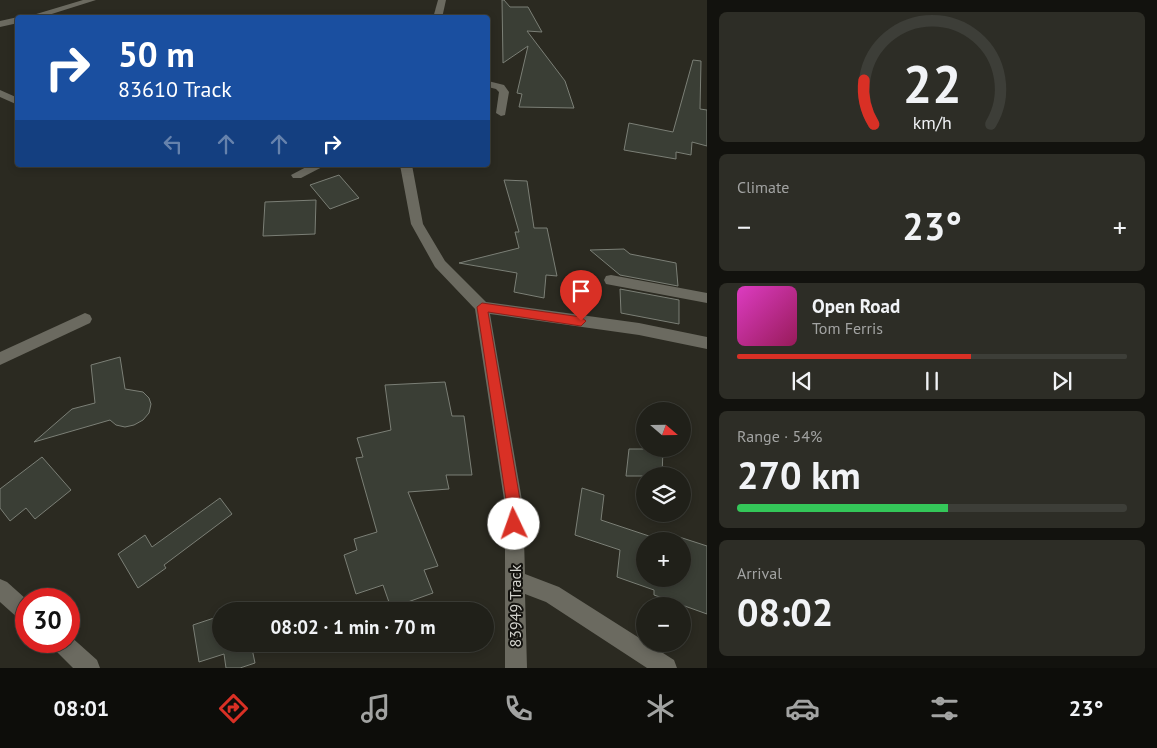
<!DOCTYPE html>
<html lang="en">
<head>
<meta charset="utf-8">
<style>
  body { margin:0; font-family:"PT Sans",sans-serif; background:#2d2d26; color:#f1f3f6; height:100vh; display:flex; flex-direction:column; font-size:19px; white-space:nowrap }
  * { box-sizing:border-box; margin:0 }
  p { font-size:16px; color:#a2a3a2 }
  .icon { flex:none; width:28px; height:28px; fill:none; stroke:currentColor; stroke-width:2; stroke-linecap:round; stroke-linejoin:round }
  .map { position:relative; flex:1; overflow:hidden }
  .drawer { display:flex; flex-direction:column; gap:12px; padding:12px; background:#12120e; width:450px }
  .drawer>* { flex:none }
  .top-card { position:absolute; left:15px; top:15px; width:475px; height:152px; border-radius:5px; box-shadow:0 2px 8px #0003,0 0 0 1px #3d3e38; background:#1a4fa0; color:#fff; overflow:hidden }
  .needle { width:32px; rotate:110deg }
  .buttons { position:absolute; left:636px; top:402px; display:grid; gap:10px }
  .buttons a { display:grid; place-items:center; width:55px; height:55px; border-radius:50%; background:#202019; box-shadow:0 2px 8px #0003,0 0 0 1px #3d3e38; font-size:25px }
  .speed { position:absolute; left:15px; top:588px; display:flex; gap:10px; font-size:25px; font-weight:700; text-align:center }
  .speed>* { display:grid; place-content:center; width:65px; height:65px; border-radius:50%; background:#202019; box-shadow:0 2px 8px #0003,0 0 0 1px #3d3e38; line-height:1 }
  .speed .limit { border:8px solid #d22; background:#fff; color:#111 }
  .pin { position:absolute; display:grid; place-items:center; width:42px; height:42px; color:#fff; margin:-51px -21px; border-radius:50% 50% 50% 0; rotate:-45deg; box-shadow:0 0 5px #0007 }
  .pin .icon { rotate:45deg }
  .me { position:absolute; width:55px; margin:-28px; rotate:357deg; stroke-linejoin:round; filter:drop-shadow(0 0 4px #0008) }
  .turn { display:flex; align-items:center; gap:18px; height:105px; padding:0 20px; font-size:22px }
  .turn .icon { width:65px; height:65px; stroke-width:2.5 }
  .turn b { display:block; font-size:35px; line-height:42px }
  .lanes { display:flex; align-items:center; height:48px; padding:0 20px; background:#0003; justify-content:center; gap:25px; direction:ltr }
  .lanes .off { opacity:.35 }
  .big { font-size:38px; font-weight:800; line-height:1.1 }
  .drawer .widget { flex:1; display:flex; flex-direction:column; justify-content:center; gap:8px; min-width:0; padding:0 18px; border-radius:8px; background:#2d2d26 }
  .drawer .dial { align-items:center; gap:0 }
  .dial svg { height:130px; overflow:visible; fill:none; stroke:#3d3e38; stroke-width:7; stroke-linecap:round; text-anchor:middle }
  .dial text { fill:#f1f3f6; stroke:none }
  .song { display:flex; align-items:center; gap:15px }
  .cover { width:60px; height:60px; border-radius:8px; background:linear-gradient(135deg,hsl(310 70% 55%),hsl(330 70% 35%)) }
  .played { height:5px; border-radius:2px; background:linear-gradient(90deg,#d93025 60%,#3d3e38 60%) }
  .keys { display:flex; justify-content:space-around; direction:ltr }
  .heat { display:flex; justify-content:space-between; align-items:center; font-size:28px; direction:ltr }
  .charge { height:8px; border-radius:4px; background:linear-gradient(90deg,#34c759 54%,#3d3e38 0) }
  .trip { position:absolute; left:212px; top:602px; width:282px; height:50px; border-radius:25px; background:#202019; box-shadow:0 2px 8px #0003,0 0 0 1px #3d3e38; font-weight:800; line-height:50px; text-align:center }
  .dock { display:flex; height:80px; justify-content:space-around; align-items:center; background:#0d0d0a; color:#a2a3a2 }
  .dock .icon { width:35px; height:35px }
  .dock .current { color:#d93025 }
  .dock b { font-size:22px; color:#f1f3f6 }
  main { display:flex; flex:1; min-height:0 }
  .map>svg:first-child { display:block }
  .building { fill:#3a3e35; stroke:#7b7f76 }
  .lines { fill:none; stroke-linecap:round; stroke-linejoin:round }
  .minor { fill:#6b6a60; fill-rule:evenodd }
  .route { fill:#d93025; stroke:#8d1f18 }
  .labels { text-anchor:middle; stroke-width:4; stroke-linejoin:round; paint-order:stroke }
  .near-street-label { font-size:16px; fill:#d2d2cc; stroke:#13120e }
</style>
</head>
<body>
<main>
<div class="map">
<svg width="707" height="668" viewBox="0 0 707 668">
  <rect width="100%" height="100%" fill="#2b2a21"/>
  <g class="building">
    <path d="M502,0H504L510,7H528L542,32L527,31L565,81L574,108L519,107L522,94L517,93L528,46L503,63Z"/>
    <path d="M693,60L701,61L700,109L707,110V146L692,142L691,155L676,152V159L624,150L629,123L673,132Z"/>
    <path d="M339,175L359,198L330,209L310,185Z"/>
    <path d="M504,180L527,181L534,228H547L557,276L546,275L544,298L514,292L517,273L459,263L519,248L515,232H519Z"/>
    <path d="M316,200L315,234L263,236L265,202Z"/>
    <path d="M624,249L630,254L676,263L678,286L620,275L590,250Z"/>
    <path d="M620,289L679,300V324L621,313Z"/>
    <path d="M120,357L125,389L143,392L149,398L151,404L149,413L143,420L134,425L125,427L116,425L110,420L34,442L72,409L95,403L91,365Z"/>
    <path d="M445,382L452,416H464L472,475H446L449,489L408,492L438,566L424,570L433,593L391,608L383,585L356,594L344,555L357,550L354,539L377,532L356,458L363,457L357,438L391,430L385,385Z"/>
    <path d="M629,449H663L662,476H626Z"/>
    <path d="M42,457L71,490L35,519L26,508L10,521L0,508V489Z"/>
    <path d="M582,488L604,495L601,520L664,541H645V579H682V541H670V534L707,546V614L654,595V590L617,577L620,550L575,535Z"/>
    <path d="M220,498L232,514L164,565L166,568L138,588L118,554L145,535L152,547Z"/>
    <path d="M220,616L221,644H251L255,663L240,668H226L224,654L199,662L193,625Z"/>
  </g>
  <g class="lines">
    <g class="minor">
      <path d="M83,0H96L39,18H23Z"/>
      <path d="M438,0H446L442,18H433Z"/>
      <path d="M18,17V23L0,27V21Z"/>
      <path d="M488,81L504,85L509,92L505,115L501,116L496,113L499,92L496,89L488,87Z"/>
      <path d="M0,90L18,98V105L0,97Z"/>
      <path d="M310,165H326L301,178H293L291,175Z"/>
      <path d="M400,165H412L423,224L445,261L486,302L639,323L707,337V349L639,335L490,314L523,506L525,574L559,587L674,660L677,668H647L546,602L525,594L527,668H505V506L475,309L435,267L411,224Z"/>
      <path d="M611,275L707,293V303L606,284L604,280L606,276Z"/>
      <path d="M85,313L90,315L92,319L90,323L0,365V352Z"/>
      <path d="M0,579L7,582L26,599V622L19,619L0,602Z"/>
      <path d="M69,635L97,660L100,668H73L53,648L50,641H69Z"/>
    </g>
  </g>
  <path class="route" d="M482,303L581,317L586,321L581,326L488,312L521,506L522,524L520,529L514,531L509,529L507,524V506L477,307Z"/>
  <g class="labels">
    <g class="near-street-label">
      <text transform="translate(515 606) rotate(-90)" y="6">83949 Track</text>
    </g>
  </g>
</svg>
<div class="buttons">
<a><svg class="needle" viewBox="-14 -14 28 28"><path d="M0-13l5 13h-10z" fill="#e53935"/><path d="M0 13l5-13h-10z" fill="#a2a3a2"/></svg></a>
<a><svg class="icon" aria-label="layers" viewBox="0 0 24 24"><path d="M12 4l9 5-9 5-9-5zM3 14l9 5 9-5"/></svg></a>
<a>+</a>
<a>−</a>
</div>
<div class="speed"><div class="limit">30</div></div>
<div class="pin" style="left:581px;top:321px;background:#d93025"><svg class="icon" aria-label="arrive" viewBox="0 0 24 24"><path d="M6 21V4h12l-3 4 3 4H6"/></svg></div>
<svg class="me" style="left:514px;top:524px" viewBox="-20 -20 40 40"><circle r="19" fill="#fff"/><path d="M0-13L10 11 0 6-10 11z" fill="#d93025"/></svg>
<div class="trip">08:02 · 1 min · 70 m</div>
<div class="top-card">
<div class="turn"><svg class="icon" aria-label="right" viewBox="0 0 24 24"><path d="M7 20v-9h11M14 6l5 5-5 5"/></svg><div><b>50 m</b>83610 Track</div></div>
<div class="lanes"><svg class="icon off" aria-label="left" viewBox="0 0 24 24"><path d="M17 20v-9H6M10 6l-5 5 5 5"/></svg><svg class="icon off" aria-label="ahead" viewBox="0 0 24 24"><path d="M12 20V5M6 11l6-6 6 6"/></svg><svg class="icon off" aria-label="ahead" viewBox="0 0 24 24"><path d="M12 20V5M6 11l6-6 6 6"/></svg><svg class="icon" aria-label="right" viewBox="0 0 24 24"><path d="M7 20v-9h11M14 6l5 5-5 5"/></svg></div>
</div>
</div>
<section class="drawer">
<div class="widget dial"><svg viewBox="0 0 100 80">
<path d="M14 69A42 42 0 1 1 86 69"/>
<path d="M14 69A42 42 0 0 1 8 42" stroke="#d93025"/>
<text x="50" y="56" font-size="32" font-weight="700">22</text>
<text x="50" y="72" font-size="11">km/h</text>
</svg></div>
<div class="widget"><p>Climate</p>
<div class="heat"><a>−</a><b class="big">23°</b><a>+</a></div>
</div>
<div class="widget">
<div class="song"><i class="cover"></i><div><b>Open Road</b><p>Tom Ferris</p></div></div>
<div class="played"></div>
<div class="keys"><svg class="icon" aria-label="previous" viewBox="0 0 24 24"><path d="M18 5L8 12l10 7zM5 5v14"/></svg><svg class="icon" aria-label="pause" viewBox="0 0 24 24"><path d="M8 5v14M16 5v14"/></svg><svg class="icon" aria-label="next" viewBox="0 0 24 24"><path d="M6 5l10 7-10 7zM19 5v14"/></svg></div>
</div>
<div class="widget"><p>Range · 54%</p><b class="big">270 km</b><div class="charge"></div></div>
<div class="widget"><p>Arrival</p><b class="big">08:02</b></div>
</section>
</main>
<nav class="dock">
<b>08:01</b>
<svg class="icon current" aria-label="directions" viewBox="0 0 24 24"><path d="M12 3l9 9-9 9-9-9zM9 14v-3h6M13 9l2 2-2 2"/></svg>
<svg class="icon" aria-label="music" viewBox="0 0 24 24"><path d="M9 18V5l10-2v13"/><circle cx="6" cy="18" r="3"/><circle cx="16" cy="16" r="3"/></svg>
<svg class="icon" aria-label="phone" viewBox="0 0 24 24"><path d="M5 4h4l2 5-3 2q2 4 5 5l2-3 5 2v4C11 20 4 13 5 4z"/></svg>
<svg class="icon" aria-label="climate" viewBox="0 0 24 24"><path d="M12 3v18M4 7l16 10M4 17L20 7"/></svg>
<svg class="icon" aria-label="car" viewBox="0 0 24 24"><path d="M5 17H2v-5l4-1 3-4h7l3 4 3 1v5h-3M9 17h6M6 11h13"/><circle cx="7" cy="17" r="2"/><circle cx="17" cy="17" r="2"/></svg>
<svg class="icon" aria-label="filters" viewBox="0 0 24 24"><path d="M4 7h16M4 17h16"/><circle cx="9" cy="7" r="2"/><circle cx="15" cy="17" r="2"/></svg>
<b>23°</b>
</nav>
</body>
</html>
